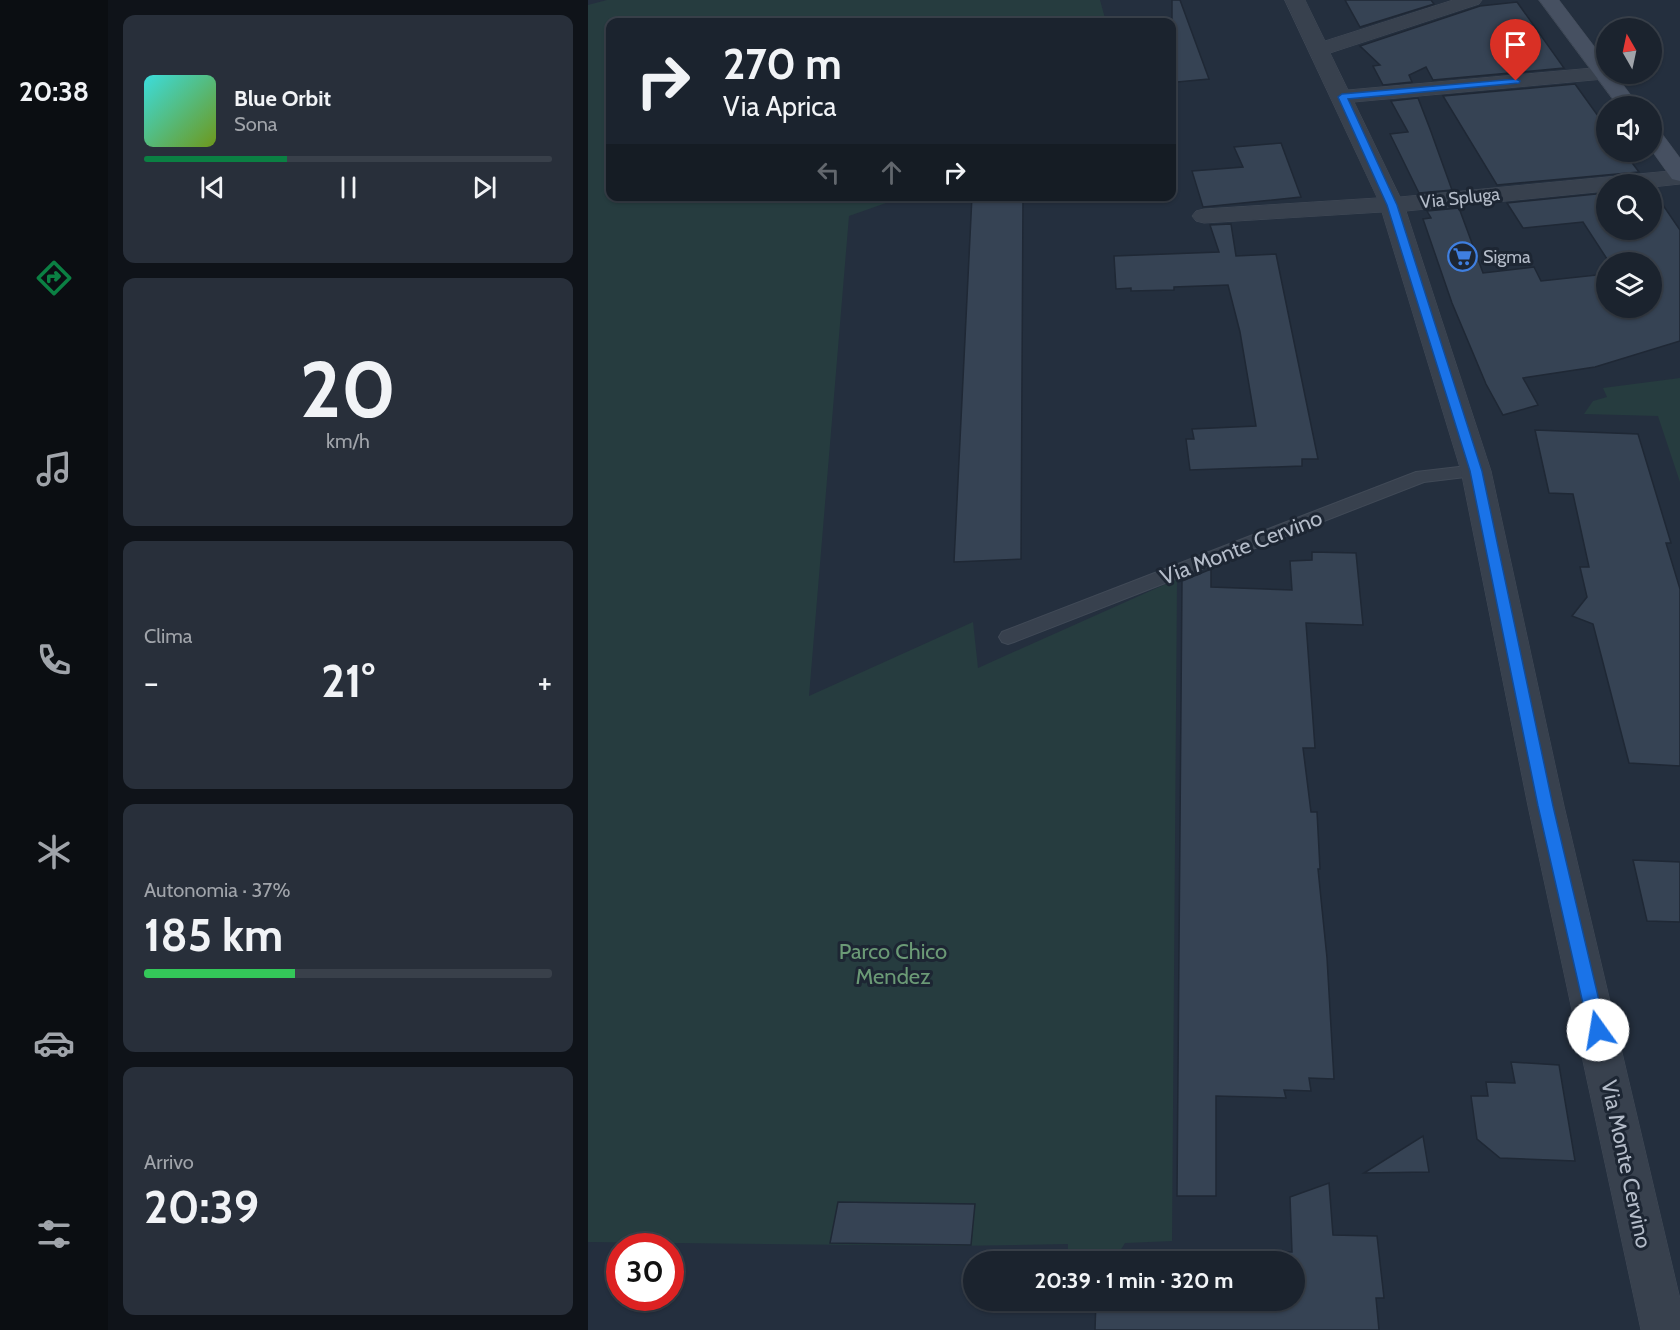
<!DOCTYPE html>
<html lang="it">
<head>
<meta charset="utf-8">
<style>
  body { margin:0; font-family:Cabin,sans-serif; background:#282f3a; color:#f1f3f6; height:100vh; display:flex; flex-direction:column; font-size:22px; white-space:nowrap }
  * { box-sizing:border-box; margin:0 }
  p { font-size:20px; color:#a0a4aa }
  .icon { flex:none; width:33px; height:33px; fill:none; stroke:currentColor; stroke-width:2; stroke-linecap:round; stroke-linejoin:round }
  .map { position:relative; flex:1; overflow:hidden }
  .details { display:flex; flex-direction:column; gap:15px; padding:15px; background:#0f1319; width:480px }
  .details>* { flex:none }
  .banner { position:absolute; left:18px; top:18px; width:570px; height:183px; border-radius:12px; box-shadow:0 2px 4px #0004,0 0 0 2px #39404a; background:#1b232e; color:#f1f3f6; overflow:hidden }
  .needle { width:39px; rotate:351deg }
  .tools { position:absolute; left:1008px; top:18px; display:grid; gap:12px }
  .tools a { display:grid; place-items:center; width:66px; height:66px; border-radius:50%; background:#1b232e; box-shadow:0 2px 4px #0004,0 0 0 2px #39404a; font-size:30px }
  .speed { position:absolute; left:18px; top:1233px; display:flex; gap:12px; font-size:30px; font-weight:700; text-align:center }
  .speed>* { display:grid; place-content:center; width:78px; height:78px; border-radius:50%; background:#1b232e; box-shadow:0 2px 4px #0004,0 0 0 2px #39404a; line-height:1 }
  .speed .limit { border:9px solid #d22; background:#fff; color:#111 }
  .pin { position:absolute; display:grid; place-items:center; width:51px; height:51px; color:#fff; margin:-62px -26px; border-radius:50% 50% 50% 0; rotate:-45deg; box-shadow:0 0 6px #0007 }
  .pin .icon { rotate:45deg }
  .me { position:absolute; width:66px; margin:-33px; rotate:347deg; stroke-linejoin:round; filter:drop-shadow(0 0 4px #0008) }
  .turn { display:flex; align-items:center; gap:21px; height:126px; padding:0 18px; font-size:27px }
  .turn .icon { width:78px; height:78px; stroke-width:2.5 }
  .turn b { display:block; font-size:42px; line-height:51px }
  .lanes { display:flex; align-items:center; height:57px; padding:0 18px; background:#0003; justify-content:center; gap:30px; direction:ltr }
  .lanes .off { opacity:.35 }
  .big { font-size:45px; font-weight:700; line-height:1.1 }
  .details .tile { flex:1; display:flex; flex-direction:column; justify-content:center; gap:9px; min-width:0; padding:0 21px; border-radius:12px; background:#282f3a }
  .details .dial { align-items:center; gap:0 }
  .dial b { font-size:78px; line-height:1 }
  .song { display:flex; align-items:center; gap:18px }
  .cover { width:72px; height:72px; border-radius:9px; background:linear-gradient(135deg,hsl(180 70% 55%),hsl(80 70% 35%)) }
  .played { height:6px; border-radius:3px; background:linear-gradient(90deg,#0b8043 35%,#39404a 35%) }
  .keys { display:flex; justify-content:space-around; direction:ltr }
  .heat { display:flex; justify-content:space-between; align-items:center; font-size:33px; direction:ltr }
  .charge { height:9px; border-radius:4px; background:linear-gradient(90deg,#34c759 37%,#39404a 0) }
  .trip { position:absolute; left:375px; top:1251px; width:342px; height:60px; border-radius:30px; background:#1b232e; box-shadow:0 2px 4px #0004,0 0 0 2px #39404a; font-weight:700; line-height:60px; text-align:center }
  main { display:flex; flex:1; min-height:0 }
  .dock { display:flex; flex-direction:column; width:108px; justify-content:space-around; align-items:center; background:#0b0e12; color:#a0a4aa }
  .dock .icon { width:42px; height:42px }
  .dock .active { color:#0b8043 }
  .dock b { font-size:27px; color:#f1f3f6 }
  .map>svg:first-child { display:block }
  .green { fill:#263c3f }
  .building { fill:#364354; stroke:#1f2835; stroke-width:1.5 }
  .lines { fill:none; stroke-linecap:round; stroke-linejoin:round }
  .service-casing { stroke:#414a57; stroke-width:2 }
  .minor-casing { stroke:#414a57; stroke-width:1 }
  .secondary-casing { stroke:#414a57; stroke-width:1 }
  .service { fill:#38414e; fill-rule:evenodd }
  .minor { fill:#38414e; fill-rule:evenodd }
  .secondary { fill:#465061; fill-rule:evenodd }
  .route { fill:#1a73e8; stroke:#114b97; stroke-width:1.5 }
  .labels { text-anchor:middle; stroke-width:6; stroke-linejoin:round; paint-order:stroke }
  .far-street-label { font-size:18px; fill:#b4bcc9; stroke:#1d2633 }
  .far-poi-label { font-size:18px; fill:#b4bcc9; stroke:#1d2633; text-anchor:start }
  .street-label { font-size:22px; fill:#b4bcc9; stroke:#1d2633 }
  .park-label { font-size:22px; fill:#6b9a76; stroke:#1d2633 }
</style>
</head>
<body>
<main>
<nav class="dock">
<b>20:38</b>
<svg class="icon active" aria-label="directions" viewBox="0 0 24 24"><path d="M12 3l9 9-9 9-9-9zM9 14v-3h6M13 9l2 2-2 2"/></svg>
<svg class="icon" aria-label="music" viewBox="0 0 24 24"><path d="M9 18V5l10-2v13"/><circle cx="6" cy="18" r="3"/><circle cx="16" cy="16" r="3"/></svg>
<svg class="icon" aria-label="phone" viewBox="0 0 24 24"><path d="M5 4h4l2 5-3 2q2 4 5 5l2-3 5 2v4C11 20 4 13 5 4z"/></svg>
<svg class="icon" aria-label="climate" viewBox="0 0 24 24"><path d="M12 3v18M4 7l16 10M4 17L20 7"/></svg>
<svg class="icon" aria-label="car" viewBox="0 0 24 24"><path d="M5 17H2v-5l4-1 3-4h7l3 4 3 1v5h-3M9 17h6M6 11h13"/><circle cx="7" cy="17" r="2"/><circle cx="17" cy="17" r="2"/></svg>
<svg class="icon" aria-label="filters" viewBox="0 0 24 24"><path d="M4 7h16M4 17h16"/><circle cx="9" cy="7" r="2"/><circle cx="15" cy="17" r="2"/></svg>
</nav>
<section class="details">
<div class="tile">
<div class="song"><i class="cover"></i><div><b>Blue Orbit</b><p>Sona</p></div></div>
<div class="played"></div>
<div class="keys"><svg class="icon" aria-label="previous" viewBox="0 0 24 24"><path d="M18 5L8 12l10 7zM5 5v14"/></svg><svg class="icon" aria-label="pause" viewBox="0 0 24 24"><path d="M8 5v14M16 5v14"/></svg><svg class="icon" aria-label="next" viewBox="0 0 24 24"><path d="M6 5l10 7-10 7zM19 5v14"/></svg></div>
</div>
<div class="tile dial"><b>20</b><p>km/h</p></div>
<div class="tile"><p>Clima</p>
<div class="heat"><a>−</a><b class="big">21°</b><a>+</a></div>
</div>
<div class="tile"><p>Autonomia · 37%</p><b class="big">185 km</b><div class="charge"></div></div>
<div class="tile"><p>Arrivo</p><b class="big">20:39</b></div>
</section>
<div class="map">
<svg width="1092" height="1330" viewBox="0 0 1092 1330">
  <rect width="100%" height="100%" fill="#242f3e"/>
  <g class="green">
    <path d="M19,0H512L518,22H22V196L315,197L261,216L221,696L385,622L390,668L589,579L584,1241L537,1243L525,1262L480,1261V1244L366,1246L0,1242V5Z"/>
    <path d="M1092,378V482L1070,416L996,414L1005,401L1019,397L1015,388Z"/>
  </g>
  <g class="building">
    <path d="M584,0H592L621,79L589,82L584,66Z"/>
    <path d="M757,0H843L846,4L772,27Z"/>
    <path d="M929,2L976,68L845,80L838,67L821,75L824,82L795,85L785,66L792,65L772,46L892,6Z"/>
    <path d="M987,84L1018,127V152H1036L1051,172L909,185L855,96Z"/>
    <path d="M830,98L842,129L864,190L831,193L802,134L820,132L803,101Z"/>
    <path d="M693,143L713,197L615,207L604,171L655,167L646,147Z"/>
    <path d="M1064,189L1092,230V341L1007,367L935,378L950,405L915,415L898,384L864,303L835,219L843,218L839,211L871,208L895,273L946,267L953,281L1018,274V308H1064V262H1021L995,222L935,228L919,203L1018,193V230H1064Z"/>
    <path d="M384,196H435L433,559L366,562Z"/>
    <path d="M643,224L648,256L688,254L730,459H714V466L602,470L598,439H606L604,429L668,426L652,332L640,285L586,287V290L543,291V288L528,289L526,256L631,252L622,225Z"/>
    <path d="M947,430L1050,434L1083,543H1078L1092,589V766L1041,763L1005,624L984,616L999,597L992,567H1001L985,494L961,493Z"/>
    <path d="M724,552L768,553L775,625L718,623L727,748H715L723,812H729L732,869H730L739,958L746,1079L721,1078L723,1091L696,1090L698,1098L628,1096V1196H589L594,581L623,569V587L704,590L702,561L724,560Z"/>
    <path d="M1045,860L1092,862V922L1059,921Z"/>
    <path d="M923,1062L971,1065L987,1161L912,1158L889,1139L883,1096H900L898,1082L927,1083Z"/>
    <path d="M835,1136L841,1172L776,1173Z"/>
    <path d="M741,1183L745,1235L789,1236L796,1298H788L791,1330H507L508,1300H706V1262H653V1250L704,1252L702,1197Z"/>
    <path d="M250,1202L387,1204L383,1245L242,1243Z"/>
    <path d="M508,1251L577,1252V1262H508Z"/>
  </g>
  <g class="lines">
    <defs>
      <path id="service" d="M888,465L894,467L896,471L894,475L836,482L426,642L420,644L414,642L411,637L414,632L828,472Z"/>
      <path id="minor" d="M697,0H717L737,41L865,0H894L891,4L742,53L760,90L1016,67H1018V74H1026L1023,77L1016,79L766,102L812,197L1092,170V184L1064,187V184H1018V191L818,211L903,471L976,806L1092,1299V1330H1053L940,806L873,471L794,212L616,223L608,221L604,216L608,211L616,209L789,198Z"/>
      <g id="secondary">
        <path d="M951,0H971L1018,62V74H1027L1051,106H1030Z"/>
        <path d="M1064,129L1072,131L1092,158V181L1084,179L1064,151Z"/>
      </g>
    </defs>
    <use href="#service" class="service-casing"/>
    <use href="#minor" class="minor-casing"/>
    <use href="#secondary" class="secondary-casing"/>
    <use href="#service" class="service"/>
    <use href="#minor" class="minor"/>
    <use href="#secondary" class="secondary"/>
  </g>
  <path class="route" d="M928,79L932,81L931,83L760,99L809,205L894,471L965,806L1018,1030L1015,1036L1010,1038L1004,1036L1001,1030L950,806L882,471L799,205L750,97L754,94Z"/>
  <defs>
    <symbol id="supermarket-ring" viewBox="-11 -11 22 22"><circle r="9.5" fill="#1d2633" stroke="#3f7fe0" stroke-width="1.5"/><path d="M-6-5.5h2.5l.6 2H6L4.5 2H-2.5L-4.4-4H-6ZM-1.5 3.2a1.3 1.3 0 1 0 .1 0ZM3 3.2a1.3 1.3 0 1 0 .1 0Z" fill="#3f7fe0"/></symbol>
  </defs>
  <g fill-rule="evenodd">
    <use href="#supermarket-ring" x="858" y="240" width="33" height="33"/>
  </g>
  <g class="labels">
    <g class="far-street-label">
      <text transform="translate(872 198) rotate(-6)" y="6">Via Spluga</text>
    </g>
    <g class="far-poi-label">
      <text x="895" y="263">Sigma</text>
    </g>
    <g class="street-label">
      <text transform="translate(653 547) rotate(-21)" y="8">Via Monte Cervino</text>
      <text transform="translate(1039 1164) rotate(78)" y="8">Via Monte Cervino</text>
    </g>
    <g class="park-label">
      <text x="305" y="959">Parco Chico<tspan x="305" dy="25">Mendez</tspan></text>
    </g>
  </g>
</svg>
<div class="tools">
<a><svg class="needle" viewBox="-14 -14 28 28"><path d="M0-13l5 13h-10z" fill="#e53935"/><path d="M0 13l5-13h-10z" fill="#a0a4aa"/></svg></a>
<a><svg class="icon" aria-label="sound" viewBox="0 0 24 24"><path d="M4 9h4l5-4v14l-5-4H4zM17 9q2 3 0 6"/></svg></a>
<a><svg class="icon" aria-label="search" viewBox="0 0 24 24"><circle cx="10" cy="10" r="6"/><path d="M15 15l6 6"/></svg></a>
<a><svg class="icon" aria-label="layers" viewBox="0 0 24 24"><path d="M12 4l9 5-9 5-9-5zM3 14l9 5 9-5"/></svg></a>
</div>
<div class="speed"><div class="limit">30</div></div>
<div class="pin" style="left:928px;top:81px;background:#d93025"><svg class="icon" aria-label="arrive" viewBox="0 0 24 24"><path d="M6 21V4h12l-3 4 3 4H6"/></svg></div>
<svg class="me" style="left:1010px;top:1030px" viewBox="-20 -20 40 40"><circle r="19" fill="#fff"/><path d="M0-13L10 11 0 6-10 11z" fill="#1a73e8"/></svg>
<div class="trip">20:39 · 1 min · 320 m</div>
<div class="banner">
<div class="turn"><svg class="icon" aria-label="right" viewBox="0 0 24 24"><path d="M7 20v-9h11M14 6l5 5-5 5"/></svg><div><b>270 m</b>Via Aprica</div></div>
<div class="lanes"><svg class="icon off" aria-label="left" viewBox="0 0 24 24"><path d="M17 20v-9H6M10 6l-5 5 5 5"/></svg><svg class="icon off" aria-label="ahead" viewBox="0 0 24 24"><path d="M12 20V5M6 11l6-6 6 6"/></svg><svg class="icon" aria-label="right" viewBox="0 0 24 24"><path d="M7 20v-9h11M14 6l5 5-5 5"/></svg></div>
</div>
</div>
</main>
</body>
</html>
